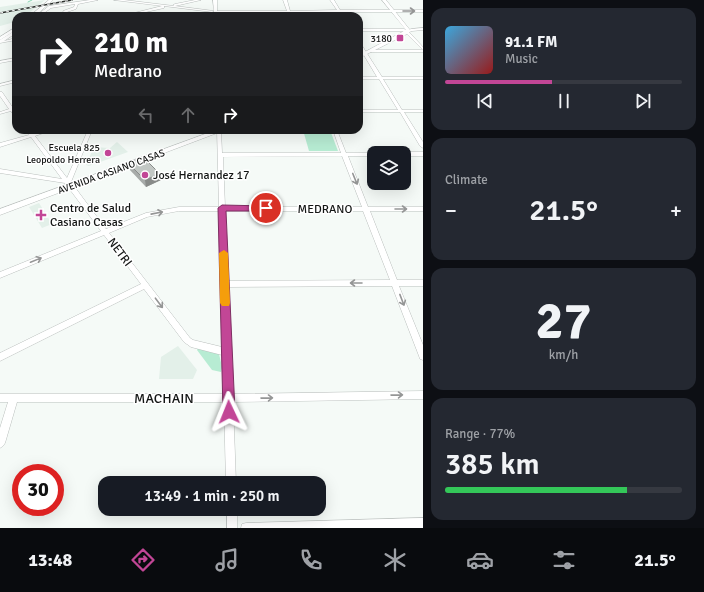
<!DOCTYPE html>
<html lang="en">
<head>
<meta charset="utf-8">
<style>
  body { margin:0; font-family:Signika,sans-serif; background:#242831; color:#f1f3f6; height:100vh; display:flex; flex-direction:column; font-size:15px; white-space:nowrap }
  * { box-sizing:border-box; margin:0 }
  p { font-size:13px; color:#9ea1a6 }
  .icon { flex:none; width:22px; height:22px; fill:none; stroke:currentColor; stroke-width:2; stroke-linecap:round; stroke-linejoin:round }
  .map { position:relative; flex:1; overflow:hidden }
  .sheet { display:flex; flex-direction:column; gap:8px; padding:8px; background:#0d0f14; width:281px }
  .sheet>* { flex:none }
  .top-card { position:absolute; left:12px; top:12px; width:351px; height:122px; border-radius:12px; box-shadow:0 4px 16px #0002; background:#202124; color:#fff; overflow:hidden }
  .controls { position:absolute; left:367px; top:146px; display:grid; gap:8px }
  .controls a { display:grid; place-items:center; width:44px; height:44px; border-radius:8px; background:#171b24; box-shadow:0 4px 16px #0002; font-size:20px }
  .speed { position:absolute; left:12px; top:464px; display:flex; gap:8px; font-size:20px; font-weight:700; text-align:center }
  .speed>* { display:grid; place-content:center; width:52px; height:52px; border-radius:50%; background:#171b24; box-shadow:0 4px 16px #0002; line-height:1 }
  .speed .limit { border:6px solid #d22; background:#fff; color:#111 }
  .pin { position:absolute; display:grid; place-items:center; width:34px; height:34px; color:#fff; margin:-17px; border:2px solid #fff; border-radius:50%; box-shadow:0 1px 4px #0007 }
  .me { position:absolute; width:44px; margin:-22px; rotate:358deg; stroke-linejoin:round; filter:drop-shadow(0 0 3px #0008) }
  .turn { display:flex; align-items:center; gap:14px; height:84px; padding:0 16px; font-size:18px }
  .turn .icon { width:52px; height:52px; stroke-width:2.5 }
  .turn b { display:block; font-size:28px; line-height:34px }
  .lanes { display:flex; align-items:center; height:38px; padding:0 16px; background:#0003; justify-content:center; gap:20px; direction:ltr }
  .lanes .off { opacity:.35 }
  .big { font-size:30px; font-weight:600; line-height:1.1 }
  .sheet .card { flex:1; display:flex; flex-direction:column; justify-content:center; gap:6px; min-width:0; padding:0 14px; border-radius:12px; background:#242831 }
  .sheet .dial { align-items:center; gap:0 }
  .dial b { font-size:52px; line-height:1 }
  .song { display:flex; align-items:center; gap:12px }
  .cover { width:48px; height:48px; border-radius:6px; background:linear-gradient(135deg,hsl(200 70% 55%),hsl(0 70% 35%)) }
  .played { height:4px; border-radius:2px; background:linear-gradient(90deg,#c24696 45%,#363941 45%) }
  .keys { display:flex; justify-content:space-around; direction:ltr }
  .heat { display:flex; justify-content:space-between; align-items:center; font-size:22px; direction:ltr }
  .charge { height:6px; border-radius:3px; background:linear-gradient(90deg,#34c759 77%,#363941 0) }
  .trip { position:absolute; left:98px; top:476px; width:228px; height:40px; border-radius:12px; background:#171b24; box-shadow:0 4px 16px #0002; font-weight:600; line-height:40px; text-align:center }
  .tab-bar { display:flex; height:64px; justify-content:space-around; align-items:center; background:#090b0e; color:#9ea1a6 }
  .tab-bar .icon { width:28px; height:28px }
  .tab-bar .on { color:#c24696 }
  .tab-bar b { font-size:18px; color:#f1f3f6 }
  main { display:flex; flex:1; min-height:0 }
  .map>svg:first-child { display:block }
  .built { fill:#e3f0e9 }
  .green { fill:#b7ecd3 }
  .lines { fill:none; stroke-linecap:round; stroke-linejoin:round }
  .stream { stroke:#89d7b4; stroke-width:1 }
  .minor-casing { stroke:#babfbd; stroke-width:1 }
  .tertiary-casing { stroke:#babfbd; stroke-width:1 }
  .secondary-casing { stroke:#babfbd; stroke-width:1 }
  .minor { fill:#fff; fill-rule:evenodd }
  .tertiary { fill:#fff; fill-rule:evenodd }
  .secondary { fill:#fff; fill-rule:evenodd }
  .rail-casing { stroke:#2b2e2c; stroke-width:1.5 }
  .rail { stroke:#fff; stroke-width:1; stroke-dasharray:3; stroke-linecap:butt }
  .wall { fill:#a7aba9 }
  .shaded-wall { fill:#888b89 }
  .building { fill:#c2c7c4; stroke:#888b89 }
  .oneway { stroke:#959696 }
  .route { fill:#c24696; stroke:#7e2e62 }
  .slow { fill:#f59e0b }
  .poi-dot { fill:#c24696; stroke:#fff; stroke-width:1.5 }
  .labels { text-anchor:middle; stroke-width:3; stroke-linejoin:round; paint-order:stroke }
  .far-poi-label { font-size:10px; fill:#141615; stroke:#fff; text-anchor:end }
  .far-street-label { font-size:10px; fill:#141615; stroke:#fff }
  .poi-label { font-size:12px; fill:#141615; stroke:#fff; text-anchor:start }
  .street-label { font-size:12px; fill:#141615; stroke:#fff }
  .near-street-label { font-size:14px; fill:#141615; stroke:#fff }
</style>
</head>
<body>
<main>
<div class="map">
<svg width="423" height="528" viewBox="0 0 423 528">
  <rect width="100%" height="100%" fill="#f5faf7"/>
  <g class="built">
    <path d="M45,0L25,16H16L15,22L0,26V7Z"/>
    <path d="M117,142L128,152L89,166L86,165L94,147L110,148Z"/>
    <path d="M39,203L52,224L42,228L29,207Z"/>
    <path d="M178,346L197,370L193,379H159L161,357Z"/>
  </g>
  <g class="green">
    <path d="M303,130H330L338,151H309Z"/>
    <path d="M198,348L219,354L222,367L221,372L212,370L197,350Z"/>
  </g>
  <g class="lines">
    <path class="stream" d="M28,2L32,0"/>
    <defs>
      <g id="minor">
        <path d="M90,0H98L78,4L76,9L64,13L63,11L74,7L75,4L51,8L40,16H36L49,6Z"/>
        <path d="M114,0H124L174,6L173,5L175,4L195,0H201L175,6L214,11L212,12L164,6V8L128,16H122L162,6Z"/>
        <path d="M213,0H217V11H287L283,0H287L290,11L337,10L330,0H334L340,10H423V12H342L343,14L341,15L338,12L291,13L292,15L290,16L288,13H218V16H214V14L197,16L214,12Z"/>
        <path d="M359,29H404L408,31L423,47V50L406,33L402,31H359Z"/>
        <path d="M16,30V33L4,41L16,38V40L0,43V40Z"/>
        <path d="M359,43L361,44L382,77H423V79H383L402,110H423V112H404L423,142V148L420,146L400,112H359V110H398L379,79H359V77H377L359,47Z"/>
        <path d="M16,58V60L0,63V61Z"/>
        <path d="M16,80V82L0,86V84Z"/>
        <path d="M0,92H2L13,108H16L15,110L16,116H14L11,111L0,114V112L9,109L0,96Z"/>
        <path d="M26,130H31L33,133L45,130H52L35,136L67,178L88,130H92L71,182L106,229L146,213L179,207H219L217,130H221L222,153H341L333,130H337L346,153H376H374V156H348L368,207H423V211H370L397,280H423V286H399L423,345V360L420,359L419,356L392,286L228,287L232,394L423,391V399L233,402L236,483H226L224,402H17L5,443L3,446L0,448V428L8,402H0V394H223L222,355L191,347L184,342L144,289L0,361V353L141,284L104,235L0,278V272L101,231L65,183L0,173V169L62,179L31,137L0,147V143L29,135ZM342,156L362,207H225L223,157ZM179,211H219L222,347L193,340L190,338L109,233L147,217ZM225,211H363L390,280L228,281Z"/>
        <path d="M404,152H423V156H404V153H402Z"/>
        <rect x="227" y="509" width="10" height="19"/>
        <path d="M423,518V528H241L242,524L246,523Z"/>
      </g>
      <g id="tertiary">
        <path d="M423,28V30L412,31L407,33L405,32L411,29Z"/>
        <path d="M371,50H423V52H369V50Z"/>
      </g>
      <g id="secondary">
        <path d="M49,0H53L35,16H30Z"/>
        <path d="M382,0H386L410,30L407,34L359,58V55L406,30Z"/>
        <path d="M16,27V30L0,40V37Z"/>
        <path d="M216,130H225L0,215V209Z"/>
      </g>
    </defs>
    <use href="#minor" class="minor-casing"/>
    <use href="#tertiary" class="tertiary-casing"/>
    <use href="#secondary" class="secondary-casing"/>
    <use href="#minor" class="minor"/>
    <use href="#tertiary" class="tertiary"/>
    <use href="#secondary" class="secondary"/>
    <defs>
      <path id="rail" d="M0,13L72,0"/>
    </defs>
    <use href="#rail" class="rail-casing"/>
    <use href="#rail" class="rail"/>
  </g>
  <path class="wall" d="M128,163L160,174L161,180L146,187L129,169Z"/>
  <path class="shaded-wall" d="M160,174L161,180L146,187L145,180Z"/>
  <path class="building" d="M143,157L160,174L145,180L128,163Z"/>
  <defs><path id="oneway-shaft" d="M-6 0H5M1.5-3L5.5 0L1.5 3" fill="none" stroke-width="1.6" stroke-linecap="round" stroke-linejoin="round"/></defs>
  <g class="oneway">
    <use href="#oneway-shaft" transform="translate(409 11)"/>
    <use href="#oneway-shaft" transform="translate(355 179) rotate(68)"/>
    <use href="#oneway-shaft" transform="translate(401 209)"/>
    <use href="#oneway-shaft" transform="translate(157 213) rotate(-11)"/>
    <use href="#oneway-shaft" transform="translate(36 260) rotate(-22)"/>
    <use href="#oneway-shaft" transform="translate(356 283) rotate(180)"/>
    <use href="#oneway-shaft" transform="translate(402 300) rotate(69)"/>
    <use href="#oneway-shaft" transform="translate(159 303) rotate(53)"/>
    <use href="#oneway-shaft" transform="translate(397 395) rotate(-1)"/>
    <use href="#oneway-shaft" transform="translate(267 398) rotate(-1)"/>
  </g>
  <path class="route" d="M222,205L266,206L270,208L266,211H226L235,412L233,416L229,418L224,416L223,412L218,208Z"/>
  <path class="slow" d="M224,250L228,253L230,303L229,306H222L220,303L219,253Z"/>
  <g class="poi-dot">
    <rect x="396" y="34" width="8" height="8" rx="2"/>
    <circle cx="108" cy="153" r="4"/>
    <circle cx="145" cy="175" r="4"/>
    <path d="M39 209h4v4h4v4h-4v4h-4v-4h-4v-4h4z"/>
  </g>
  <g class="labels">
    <g class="far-poi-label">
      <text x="392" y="42">3180</text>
      <text x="100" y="151">Escuela 825<tspan x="100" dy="12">Leopoldo Herrera</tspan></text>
    </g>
    <g class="far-street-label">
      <text transform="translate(111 171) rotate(-20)" y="4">AVENIDA CASIANO CASAS</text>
    </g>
    <g class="poi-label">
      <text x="153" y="179">José Hernandez 17</text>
      <text x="50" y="212">Centro de Salud<tspan x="50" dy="14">Casiano Casas</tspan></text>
    </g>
    <g class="street-label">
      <text x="325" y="213">MEDRANO</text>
      <text transform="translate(120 252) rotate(53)" y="4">NETRI</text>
    </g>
    <g class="near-street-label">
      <text x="164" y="403">MACHAIN</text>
    </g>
  </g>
</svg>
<div class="controls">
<a><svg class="icon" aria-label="layers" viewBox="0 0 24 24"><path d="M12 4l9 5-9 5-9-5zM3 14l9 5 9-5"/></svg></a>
</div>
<div class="speed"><div class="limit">30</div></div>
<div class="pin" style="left:266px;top:208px;background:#d93025"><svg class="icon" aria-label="arrive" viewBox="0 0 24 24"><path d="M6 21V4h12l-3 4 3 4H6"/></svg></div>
<svg class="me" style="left:229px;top:412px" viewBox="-20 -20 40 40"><path d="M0-17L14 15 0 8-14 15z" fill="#c24696" stroke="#fff" stroke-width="4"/></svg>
<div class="trip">13:49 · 1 min · 250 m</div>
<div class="top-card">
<div class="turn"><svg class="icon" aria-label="right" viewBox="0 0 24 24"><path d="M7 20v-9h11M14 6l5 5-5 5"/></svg><div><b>210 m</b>Medrano</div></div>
<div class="lanes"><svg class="icon off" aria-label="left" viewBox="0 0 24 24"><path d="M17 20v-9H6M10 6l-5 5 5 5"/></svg><svg class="icon off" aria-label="ahead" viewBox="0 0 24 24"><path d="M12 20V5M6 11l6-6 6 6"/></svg><svg class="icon" aria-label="right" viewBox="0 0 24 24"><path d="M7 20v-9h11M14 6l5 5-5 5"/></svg></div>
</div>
</div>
<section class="sheet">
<div class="card">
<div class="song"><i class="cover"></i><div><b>91.1 FM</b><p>Music</p></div></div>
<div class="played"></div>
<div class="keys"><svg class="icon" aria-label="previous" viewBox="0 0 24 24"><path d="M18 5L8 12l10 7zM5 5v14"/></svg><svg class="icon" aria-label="pause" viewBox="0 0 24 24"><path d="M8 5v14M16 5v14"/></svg><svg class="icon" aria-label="next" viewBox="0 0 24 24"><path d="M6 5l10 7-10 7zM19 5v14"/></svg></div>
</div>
<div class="card"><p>Climate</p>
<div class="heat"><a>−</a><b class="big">21.5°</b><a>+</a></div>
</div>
<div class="card dial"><b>27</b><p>km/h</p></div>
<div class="card"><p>Range · 77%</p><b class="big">385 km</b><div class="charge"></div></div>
</section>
</main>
<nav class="tab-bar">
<b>13:48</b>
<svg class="icon on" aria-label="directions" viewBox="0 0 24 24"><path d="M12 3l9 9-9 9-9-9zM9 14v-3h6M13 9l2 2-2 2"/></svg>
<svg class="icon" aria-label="music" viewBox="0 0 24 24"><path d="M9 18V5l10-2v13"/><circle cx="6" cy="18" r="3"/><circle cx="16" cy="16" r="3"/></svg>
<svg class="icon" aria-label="phone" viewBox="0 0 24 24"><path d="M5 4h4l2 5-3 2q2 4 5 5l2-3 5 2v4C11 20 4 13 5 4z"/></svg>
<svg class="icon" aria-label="climate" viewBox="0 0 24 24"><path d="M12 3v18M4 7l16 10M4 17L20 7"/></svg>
<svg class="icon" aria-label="car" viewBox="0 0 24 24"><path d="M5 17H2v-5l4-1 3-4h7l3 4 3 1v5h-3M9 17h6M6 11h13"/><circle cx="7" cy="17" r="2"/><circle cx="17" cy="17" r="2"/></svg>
<svg class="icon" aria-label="filters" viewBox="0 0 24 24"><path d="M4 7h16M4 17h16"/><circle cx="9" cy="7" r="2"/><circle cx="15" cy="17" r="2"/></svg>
<b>21.5°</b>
</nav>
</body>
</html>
